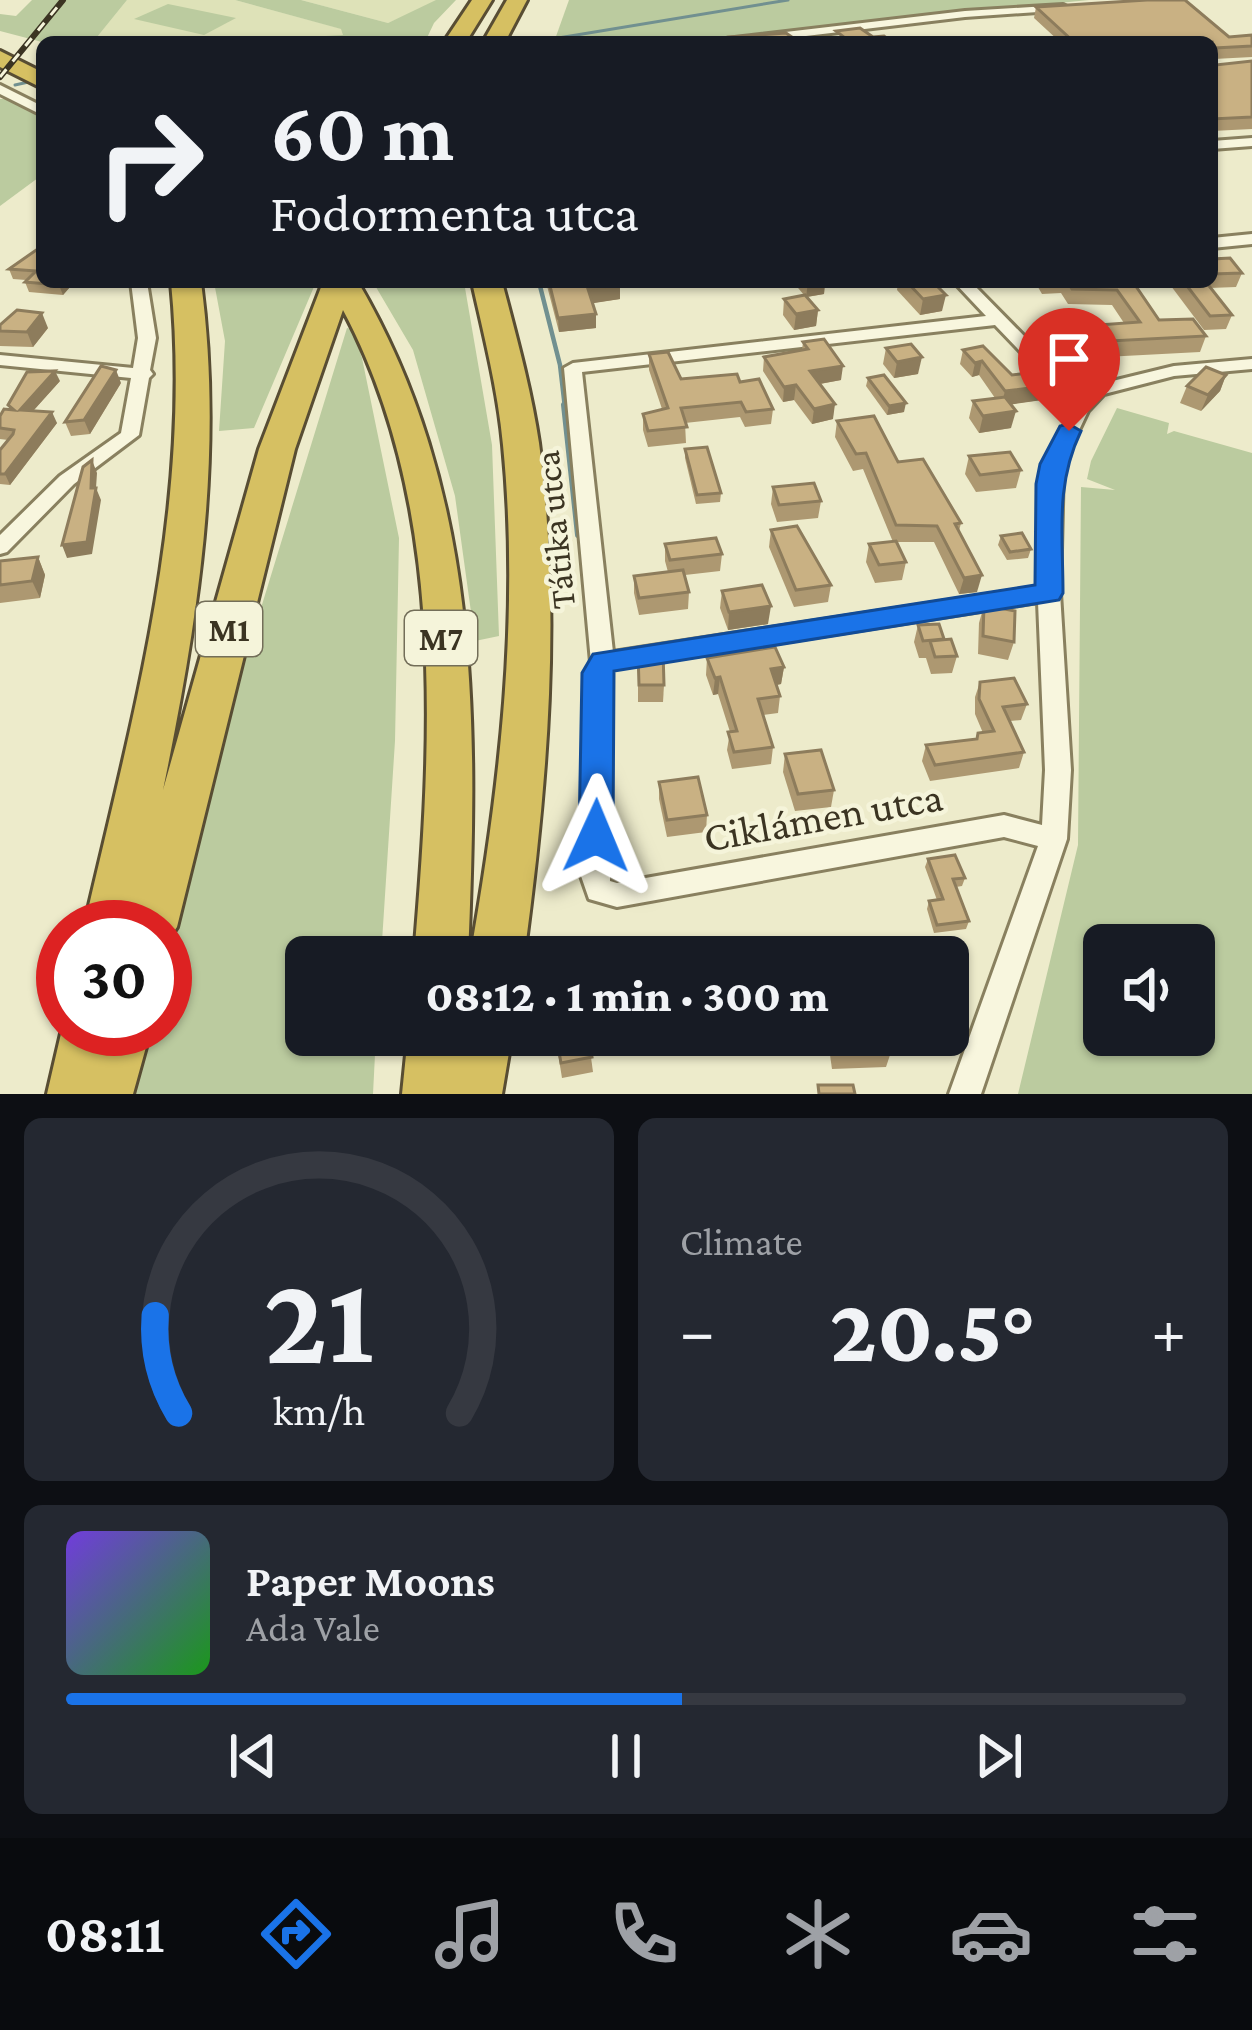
<!DOCTYPE html>
<html lang="en">
<head>
<meta charset="utf-8">
<style>
  body { margin:0; font-family:"Crimson Pro",serif; background:#242831; color:#f1f3f6; height:100vh; display:flex; flex-direction:column; font-size:45px; white-space:nowrap }
  * { box-sizing:border-box; margin:0 }
  p { font-size:39px; color:#9ea1a6 }
  .icon { flex:none; width:66px; height:66px; fill:none; stroke:currentColor; stroke-width:2; stroke-linecap:round; stroke-linejoin:round }
  .map { position:relative; height:1094px; overflow:hidden }
  .side { display:flex; flex-direction:column; gap:24px; padding:24px; background:#0d0f14; flex:1 }
  .side>* { flex:none }
  .banner { position:absolute; left:36px; top:36px; width:1182px; height:252px; border-radius:18px; box-shadow:0 3px 9px #0004; background:#171b24; color:#f1f3f6; overflow:hidden }
  .fabs { position:absolute; left:1083px; top:924px; display:grid; gap:24px }
  .fabs a { display:grid; place-items:center; width:132px; height:132px; border-radius:18px; background:#171b24; box-shadow:0 3px 9px #0004; font-size:60px }
  .speed { position:absolute; left:36px; top:900px; display:flex; gap:24px; font-size:60px; font-weight:700; text-align:center }
  .speed>* { display:grid; place-content:center; width:156px; height:156px; border-radius:50%; background:#171b24; box-shadow:0 3px 9px #0004; line-height:1 }
  .speed .limit { border:18px solid #d22; background:#fff; color:#111 }
  .pin { position:absolute; display:grid; place-items:center; width:102px; height:102px; color:#fff; margin:-123px -51px; border-radius:50% 50% 50% 0; rotate:-45deg; box-shadow:0 0 12px #0007 }
  .pin .icon { rotate:45deg }
  .me { position:absolute; width:132px; margin:-66px; rotate:1deg; stroke-linejoin:round; filter:drop-shadow(0 0 9px #0008) }
  .turn { display:flex; align-items:center; gap:42px; height:252px; padding:0 36px; font-size:54px }
  .turn .icon { width:156px; height:156px; stroke-width:2.5 }
  .turn b { display:block; font-size:84px; line-height:102px }
  .big { font-size:90px; font-weight:800; line-height:1.1 }
  .side .widget { flex:1; display:flex; flex-direction:column; justify-content:center; gap:18px; min-width:0; padding:0 42px; border-radius:18px; background:#242831 }
  .side .dial { align-items:center; gap:0 }
  .dial svg { height:312px; overflow:visible; fill:none; stroke:#363941; stroke-width:7; stroke-linecap:round; text-anchor:middle }
  .dial text { fill:#f1f3f6; stroke:none }
  .song { display:flex; align-items:center; gap:36px }
  .cover { width:144px; height:144px; border-radius:18px; background:linear-gradient(135deg,hsl(260 70% 55%),hsl(120 70% 35%)) }
  .played { height:12px; border-radius:6px; background:linear-gradient(90deg,#1a73e8 55%,#363941 55%) }
  .keys { display:flex; justify-content:space-around; direction:ltr }
  .heat { display:flex; justify-content:space-between; align-items:center; font-size:66px; direction:ltr }
  .side .tiles { flex:1; display:grid; gap:24px; grid-template-columns:1fr 1fr }
  .widget:last-child { grid-column:span 2 }
  .trip { position:absolute; left:285px; top:936px; width:684px; height:120px; border-radius:18px; background:#171b24; box-shadow:0 3px 9px #0004; font-weight:800; line-height:120px; text-align:center }
  .tabs { display:flex; height:192px; justify-content:space-around; align-items:center; background:#090b0e; color:#9ea1a6 }
  .tabs .icon { width:84px; height:84px }
  .tabs .selected { color:#1a73e8 }
  .tabs b { font-size:54px; color:#f1f3f6 }
  .map>svg:first-child { display:block }
  .farmland { fill:#dee2b8 }
  .green { fill:#bbcb9f; fill-rule:evenodd }
  .lines { fill:none; stroke-linecap:round; stroke-linejoin:round }
  .stream-far2 { stroke:#719090; stroke-width:3 }
  .stream-far1 { stroke:#719090; stroke-width:4.5 }
  .stream { stroke:#719090; stroke-width:6 }
  .minor-casing { stroke:#89805f; stroke-width:6 }
  .motorway-casing { stroke:#584d33; stroke-width:6 }
  .minor { fill:#f8f6de; fill-rule:evenodd }
  .motorway { fill:#d6c062; fill-rule:evenodd }
  .rail-casing { stroke:#3b3422; stroke-width:6 }
  .rail { stroke:#f5f4da; stroke-width:3; stroke-dasharray:10; stroke-linecap:butt }
  .wall { fill:#ad9871 }
  .shaded-wall { fill:#8d7c5c }
  .building { fill:#c9b183; stroke:#8d7c5c; stroke-width:3 }
  .route { fill:#1a73e8; stroke:#114b97; stroke-width:3 }
  .labels { text-anchor:middle; stroke-width:9; stroke-linejoin:round; paint-order:stroke }
  .shield { fill:#f5f4da; stroke:#736e59; stroke-width:3 }
  .shield-label { font-size:33px; font-weight:bold; fill:#3b3422 }
  .street-label { font-size:36px; fill:#3b3422; stroke:#f5f4da }
  .near-street-label { font-size:42px; fill:#3b3422; stroke:#f5f4da }
</style>
</head>
<body>
<div class="map">
<svg width="1252" height="1094" viewBox="0 0 1252 1094">
  <rect width="100%" height="100%" fill="#edebcb"/>
  <g class="farmland">
    <path d="M127,0H235L342,29L344,36L218,42L96,38Z"/>
    <path d="M301,0H436L438,1L388,23Z"/>
  </g>
  <g class="green">
    <path d="M32,0H127L97,37L110,42H42L0,31V14L16,16Z"/>
    <path d="M235,0H301L388,23L436,0H456L434,23L425,42H218L343,35L341,29Z"/>
    <path d="M569,0H1089L727,36L554,42Z"/>
    <path d="M168,4L236,18L204,35L134,19Z"/>
    <path d="M0,99H16L42,113V175L0,206Z"/>
    <path d="M214,282H316L254,428L219,431L225,341Z"/>
    <path d="M373,282H464L492,445L499,636L475,641L455,496L413,350Z"/>
    <path d="M347,328L353,329L362,358L399,538L395,741L381,957H306V1035H376L373,1094H133L149,1029H165V966L229,712Z"/>
    <path d="M1117,408L1169,423L1167,434L1174,431L1252,453V1094H1018L1078,845L1081,487L1115,490L1087,479L1091,461ZM1104,945H1194V1035H1104Z"/>
  </g>
  <g class="lines">
    <g class="stream-far2">
      <path d="M534,42L788,0"/>
      <path d="M15,85L42,79"/>
    </g>
    <path class="stream-far1" d="M539,282L560,365L565,408"/>
    <path class="stream" d="M564,405L578,535"/>
    <defs>
      <g id="minor">
        <path d="M1063,5L1069,8L1067,10L965,17L756,42H720L726,39L965,11Z"/>
        <path d="M0,85L42,106V115L0,94Z"/>
        <path d="M1252,138V146L1212,149V141Z"/>
        <path d="M1252,234V244L1212,248V238Z"/>
        <path d="M131,282H147L156,338L150,370L153,374L149,378L139,435L74,484L7,552L0,554V535L60,476L121,433L131,378L0,365V355L133,368L138,338Z"/>
        <path d="M954,282H971L1075,388L1086,392L1092,386L1174,366L1252,359V369L1174,376L1104,394L1088,411L1063,464L1060,593L1071,770L1067,839L981,1094H949L1038,846L1004,837L617,907L589,899L581,876L586,673L591,662L564,368L573,363L986,316ZM995,325L1063,396L1077,402L1043,464L1038,587L613,652L582,372ZM1038,602L1045,770L1042,825L1004,815L617,883L610,881L611,669Z"/>
      </g>
      <g id="motorway">
        <path d="M472,0H492L466,42H444Z"/>
        <path d="M507,0H527L505,42H483Z"/>
        <path d="M0,51L42,72V88L0,67Z"/>
        <path d="M171,282H201C224,455 198,620 163,790L259,449L323,282H358C481,491 478,722 468,957H414C432,743 447,505 343,310L295,449L177,927L165,945V927H84C134,711 193,505 171,282Z"/>
        <path d="M472,282H502C516,335 531,389 539,443C562,615 547,787 524,957H470C500,788 520,616 503,445C498,390 484,336 472,282Z"/>
        <path d="M63,1025V1029H151L133,1094H47Z"/>
        <path d="M408,1035H512L502,1094H402Z"/>
      </g>
    </defs>
    <use href="#minor" class="minor-casing"/>
    <use href="#motorway" class="motorway-casing"/>
    <use href="#minor" class="minor"/>
    <use href="#motorway" class="motorway"/>
    <defs>
      <path id="rail" d="M0,77L63,0"/>
    </defs>
    <use href="#rail" class="rail-casing"/>
    <use href="#rail" class="rail"/>
  </g>
  <g class="wall">
    <path d="M1036,7L1229,37L1252,35V57L1214,59L1216,65L1252,61V129L1212,131V42H1060L1034,18Z"/>
    <path d="M42,246V282H85L80,288L70,287L63,295L29,292L25,282L26,280L13,279L9,269Z"/>
    <path d="M1213,259L1242,273L1236,287L1210,288L1232,315L1226,329L1204,330L1171,286L1173,282H1212Z"/>
    <path d="M546,282H618L620,299L592,303L596,314V328L559,332Z"/>
    <path d="M793,282H825L824,294L807,297L818,310L816,326L794,330L783,315L784,299L804,295Z"/>
    <path d="M898,282H933L942,311L920,315L897,290Z"/>
    <path d="M1035,282H1133L1159,320L1206,336L1200,352L1105,357L1093,341L1098,325L1124,323L1112,305L1068,304L1061,293L1042,294Z"/>
    <path d="M0,325L48,328L33,347L0,346Z"/>
    <path d="M803,342L841,380L820,384L833,419L812,424L794,400L783,402L763,371L764,357L802,350Z"/>
    <path d="M886,348L918,374L894,378L883,364Z"/>
    <path d="M963,350L1012,375L1054,385L1049,399L1011,404V428L979,433L969,418L973,401L995,398L979,375L972,377L960,364Z"/>
    <path d="M649,354L681,379L740,382L773,409L771,424L745,427L740,417L685,423L686,443L648,447L643,430V414L662,409L649,370Z"/>
    <path d="M1226,375L1220,391L1201,411L1180,403L1187,386Z"/>
    <path d="M868,378L904,412L887,415L866,386Z"/>
    <path d="M60,381L33,411L57,423L10,485L0,484V450L8,440L0,439V416L10,409L8,405Z"/>
    <path d="M121,383L90,434L71,436L65,422Z"/>
    <path d="M837,421L898,462L961,523L959,531L977,592L959,594L934,542H896L906,562L902,580L875,583L866,562L869,544L893,542L863,469L853,471L835,437Z"/>
    <path d="M685,449L721,493L720,502L696,504L685,458Z"/>
    <path d="M969,456L1021,470L1016,488L976,492L965,474Z"/>
    <path d="M773,487L821,501L818,518L777,522L771,504Z"/>
    <path d="M771,530L831,585L828,602L794,607L769,547Z"/>
    <path d="M1001,536L1031,549L1028,558L1007,560L998,545Z"/>
    <path d="M665,544L722,554L720,571L685,575L689,592L688,609L639,615L634,593V576L668,572L665,561Z"/>
    <path d="M38,557L45,575L40,598L0,603V561Z"/>
    <path d="M722,591L768,624L728,630L720,608Z"/>
    <path d="M984,605L1014,642L1008,660L978,654L979,623Z"/>
    <path d="M918,625L944,640L957,656L952,673L931,674L926,658H919L914,642Z"/>
    <path d="M638,652L664,685L663,702H638Z"/>
    <path d="M707,658L784,667L781,684L777,685L780,696L778,713L763,715L773,747L771,764L732,769L727,750L730,732L718,694L713,695L706,675Z"/>
    <path d="M980,682L1027,704L1021,720L1010,721L1024,752L1019,768L930,781L922,761L926,745L976,740L978,733H983L975,714V697Z"/>
    <path d="M785,754L834,790L831,807L795,811L783,772Z"/>
    <path d="M659,782L707,815L706,832L667,837L659,799Z"/>
    <path d="M928,859L965,878L962,886L956,887L969,921L966,929L934,933L927,909L929,901L937,900L925,867Z"/>
    <path d="M947,938L960,973L954,989L948,990V957H880L883,948Z"/>
    <path d="M555,1035H588L593,1072L562,1078Z"/>
    <path d="M830,1035H888L891,1052L886,1067L832,1069L828,1041Z"/>
  </g>
  <g class="shaded-wall">
    <path d="M62,282H68L70,287L63,295L59,285Z"/>
    <path d="M808,282H825L824,294L806,297Z"/>
    <path d="M620,285V299L588,304V289Z"/>
    <path d="M946,295L942,311L920,315L923,299Z"/>
    <path d="M818,310L816,326L794,330L796,314Z"/>
    <path d="M42,313L48,328L33,347L27,332Z"/>
    <path d="M596,314V328L559,332L558,318Z"/>
    <path d="M922,357L918,374L894,378L897,362Z"/>
    <path d="M982,361L979,375L972,377L975,363Z"/>
    <path d="M843,366L841,380L808,386L810,371Z"/>
    <path d="M116,370L121,383L90,434L84,420Z"/>
    <path d="M55,371L60,381L24,421L20,410Z"/>
    <path d="M1226,375L1220,391L1201,411L1208,395Z"/>
    <path d="M796,385L794,400L783,402L784,387Z"/>
    <path d="M1054,385L1049,399L1001,406L1005,391Z"/>
    <path d="M906,403L904,412L887,415L889,406Z"/>
    <path d="M835,404L833,419L812,424L814,409Z"/>
    <path d="M1016,411L1011,428L979,433L983,416Z"/>
    <path d="M52,412L57,423L10,485L5,474Z"/>
    <path d="M92,460L97,473L96,488L101,500L92,554L67,558L62,545L91,488Z"/>
    <path d="M38,557L45,575L40,598L32,581Z"/>
    <path d="M982,575L977,592L959,594L964,578Z"/>
    <path d="M771,606L768,624L728,630L729,612Z"/>
    <path d="M784,667L781,684L769,686L771,669Z"/>
    <path d="M720,677L718,694L713,695L715,678Z"/>
  </g>
  <g class="building">
    <path d="M1147,0H1185L1229,37L1252,35V46L1215,48L1212,52V42H1074L1036,7Z"/>
    <path d="M860,28L873,37L884,36L892,42H817L845,38L836,31Z"/>
    <path d="M786,33L799,42H735L730,37Z"/>
    <path d="M585,39L610,40L613,42H584Z"/>
    <path d="M1212,55L1216,65L1252,61V117L1212,119Z"/>
    <path d="M42,246V282H62L59,285L25,282L36,271L9,269Z"/>
    <path d="M1230,258L1242,273L1212,274L1213,259Z"/>
    <path d="M549,282H618L620,285L588,289L596,314L558,318Z"/>
    <path d="M907,282H933L946,295L923,299Z"/>
    <path d="M1068,282H1133L1159,320L1193,319L1206,336L1110,341L1098,325L1140,322L1117,290L1072,289Z"/>
    <path d="M1184,282H1206L1232,315L1210,316Z"/>
    <path d="M805,295L818,310L796,314L784,299Z"/>
    <path d="M17,310L42,313L27,332L0,331V325Z"/>
    <path d="M824,339L843,366L810,371L835,404L814,409L796,385L784,387L764,357L808,349L803,342Z"/>
    <path d="M911,344L922,357L897,362L886,348Z"/>
    <path d="M983,346L1012,375L1043,371L1054,385L1005,391L982,361L975,363L963,350Z"/>
    <path d="M668,352L681,379L737,374L740,382L759,379L773,409L746,412L741,402L681,408L687,427L648,431L643,414L668,408L649,354Z"/>
    <path d="M101,366L116,370L84,420L65,422Z"/>
    <path d="M1206,367L1226,375L1208,395L1187,386Z"/>
    <path d="M55,371L20,410L52,412L5,474H0V450L13,434L14,430L0,428V416L4,409L14,410L8,405L27,372Z"/>
    <path d="M884,375L906,403L889,406L868,378Z"/>
    <path d="M1005,397L1016,411L983,416L973,401Z"/>
    <path d="M874,416L898,462L923,459L961,523L955,524L982,575L964,578L937,526L896,525L866,453L856,454L837,421Z"/>
    <path d="M707,447L721,493L697,495L685,449Z"/>
    <path d="M1010,452L1021,470L980,475L969,456Z"/>
    <path d="M92,460L91,488H96L87,542L62,545L83,467Z"/>
    <path d="M814,483L821,501L779,505L773,487Z"/>
    <path d="M797,526L831,585L796,590L771,530Z"/>
    <path d="M1022,533L1031,549L1010,552L1001,536Z"/>
    <path d="M716,538L722,554L670,560L665,544Z"/>
    <path d="M896,541L906,562L879,565L869,544Z"/>
    <path d="M38,557L32,581L0,585V561Z"/>
    <path d="M683,570L689,592L639,598L634,576Z"/>
    <path d="M762,585L771,606L729,612L722,591Z"/>
    <path d="M984,605L1015,611L1014,642L983,636Z"/>
    <path d="M939,624L944,639L923,641L918,625Z"/>
    <path d="M951,639L957,656L935,657L930,641Z"/>
    <path d="M775,647L784,667L771,669L780,696L758,699L773,747L734,752L728,732L737,731L720,677L715,678L707,658Z"/>
    <path d="M663,651L664,685H639L638,652Z"/>
    <path d="M1014,678L1027,704L1003,707L1024,752L935,765L926,745L977,739L978,733L994,731L979,699L980,682Z"/>
    <path d="M821,750L834,790L798,794L785,754Z"/>
    <path d="M698,777L707,815L667,820L659,782Z"/>
    <path d="M955,855L965,878L953,879L969,921L937,925L929,901L943,899L928,859Z"/>
    <path d="M947,938L960,973L948,975V957H886L883,948Z"/>
    <path d="M556,1035H588L592,1057L561,1063Z"/>
    <path d="M834,1035H888L891,1052L837,1053Z"/>
    <path d="M818,1085H853L855,1094H819Z"/>
  </g>
  <path class="route" d="M1069,424L1081,431C1055,485 1063,534 1063,593L1059,600L614,671L613,836L608,846L596,850L584,846L579,836L582,673L593,654L1035,585L1036,484L1040,464L1060,426Z"/>
  <g class="labels">
    <g class="shield">
      <rect x="196" y="602" width="66" height="54" rx="9"/>
      <rect x="405" y="611" width="72" height="54" rx="9"/>
    </g>
    <g class="shield-label">
      <text x="229" y="641">M1</text>
      <text x="441" y="650">M7</text>
    </g>
    <g class="street-label">
      <text transform="translate(554 530) rotate(-96)" y="13">Tátika utca</text>
    </g>
    <g class="near-street-label">
      <text transform="translate(823 816) rotate(-10)" y="15">Ciklámen utca</text>
    </g>
  </g>
</svg>
<div class="fabs">
<a><svg class="icon" aria-label="sound" viewBox="0 0 24 24"><path d="M4 9h4l5-4v14l-5-4H4zM17 9q2 3 0 6"/></svg></a>
</div>
<div class="speed"><div class="limit">30</div></div>
<div class="pin" style="left:1069px;top:431px;background:#d93025"><svg class="icon" aria-label="arrive" viewBox="0 0 24 24"><path d="M6 21V4h12l-3 4 3 4H6"/></svg></div>
<svg class="me" style="left:596px;top:836px" viewBox="-20 -20 40 40"><path d="M0-17L14 15 0 8-14 15z" fill="#1a73e8" stroke="#fff" stroke-width="4"/></svg>
<div class="trip">08:12 · 1 min · 300 m</div>
<div class="banner">
<div class="turn"><svg class="icon" aria-label="right" viewBox="0 0 24 24"><path d="M7 20v-9h11M14 6l5 5-5 5"/></svg><div><b>60 m</b>Fodormenta utca</div></div>
</div>
</div>
<section class="side">
<div class="tiles">
<div class="widget dial"><svg viewBox="0 0 100 80">
<path d="M14 69A42 42 0 1 1 86 69"/>
<path d="M14 69A42 42 0 0 1 8 44" stroke="#1a73e8"/>
<text x="50" y="56" font-size="32" font-weight="700">21</text>
<text x="50" y="72" font-size="11">km/h</text>
</svg></div>
<div class="widget"><p>Climate</p>
<div class="heat"><a>−</a><b class="big">20.5°</b><a>+</a></div>
</div>
<div class="widget">
<div class="song"><i class="cover"></i><div><b>Paper Moons</b><p>Ada Vale</p></div></div>
<div class="played"></div>
<div class="keys"><svg class="icon" aria-label="previous" viewBox="0 0 24 24"><path d="M18 5L8 12l10 7zM5 5v14"/></svg><svg class="icon" aria-label="pause" viewBox="0 0 24 24"><path d="M8 5v14M16 5v14"/></svg><svg class="icon" aria-label="next" viewBox="0 0 24 24"><path d="M6 5l10 7-10 7zM19 5v14"/></svg></div>
</div>
</div>
</section>
<nav class="tabs">
<b>08:11</b>
<svg class="icon selected" aria-label="directions" viewBox="0 0 24 24"><path d="M12 3l9 9-9 9-9-9zM9 14v-3h6M13 9l2 2-2 2"/></svg>
<svg class="icon" aria-label="music" viewBox="0 0 24 24"><path d="M9 18V5l10-2v13"/><circle cx="6" cy="18" r="3"/><circle cx="16" cy="16" r="3"/></svg>
<svg class="icon" aria-label="phone" viewBox="0 0 24 24"><path d="M5 4h4l2 5-3 2q2 4 5 5l2-3 5 2v4C11 20 4 13 5 4z"/></svg>
<svg class="icon" aria-label="climate" viewBox="0 0 24 24"><path d="M12 3v18M4 7l16 10M4 17L20 7"/></svg>
<svg class="icon" aria-label="car" viewBox="0 0 24 24"><path d="M5 17H2v-5l4-1 3-4h7l3 4 3 1v5h-3M9 17h6M6 11h13"/><circle cx="7" cy="17" r="2"/><circle cx="17" cy="17" r="2"/></svg>
<svg class="icon" aria-label="filters" viewBox="0 0 24 24"><path d="M4 7h16M4 17h16"/><circle cx="9" cy="7" r="2"/><circle cx="15" cy="17" r="2"/></svg>
</nav>
</body>
</html>
